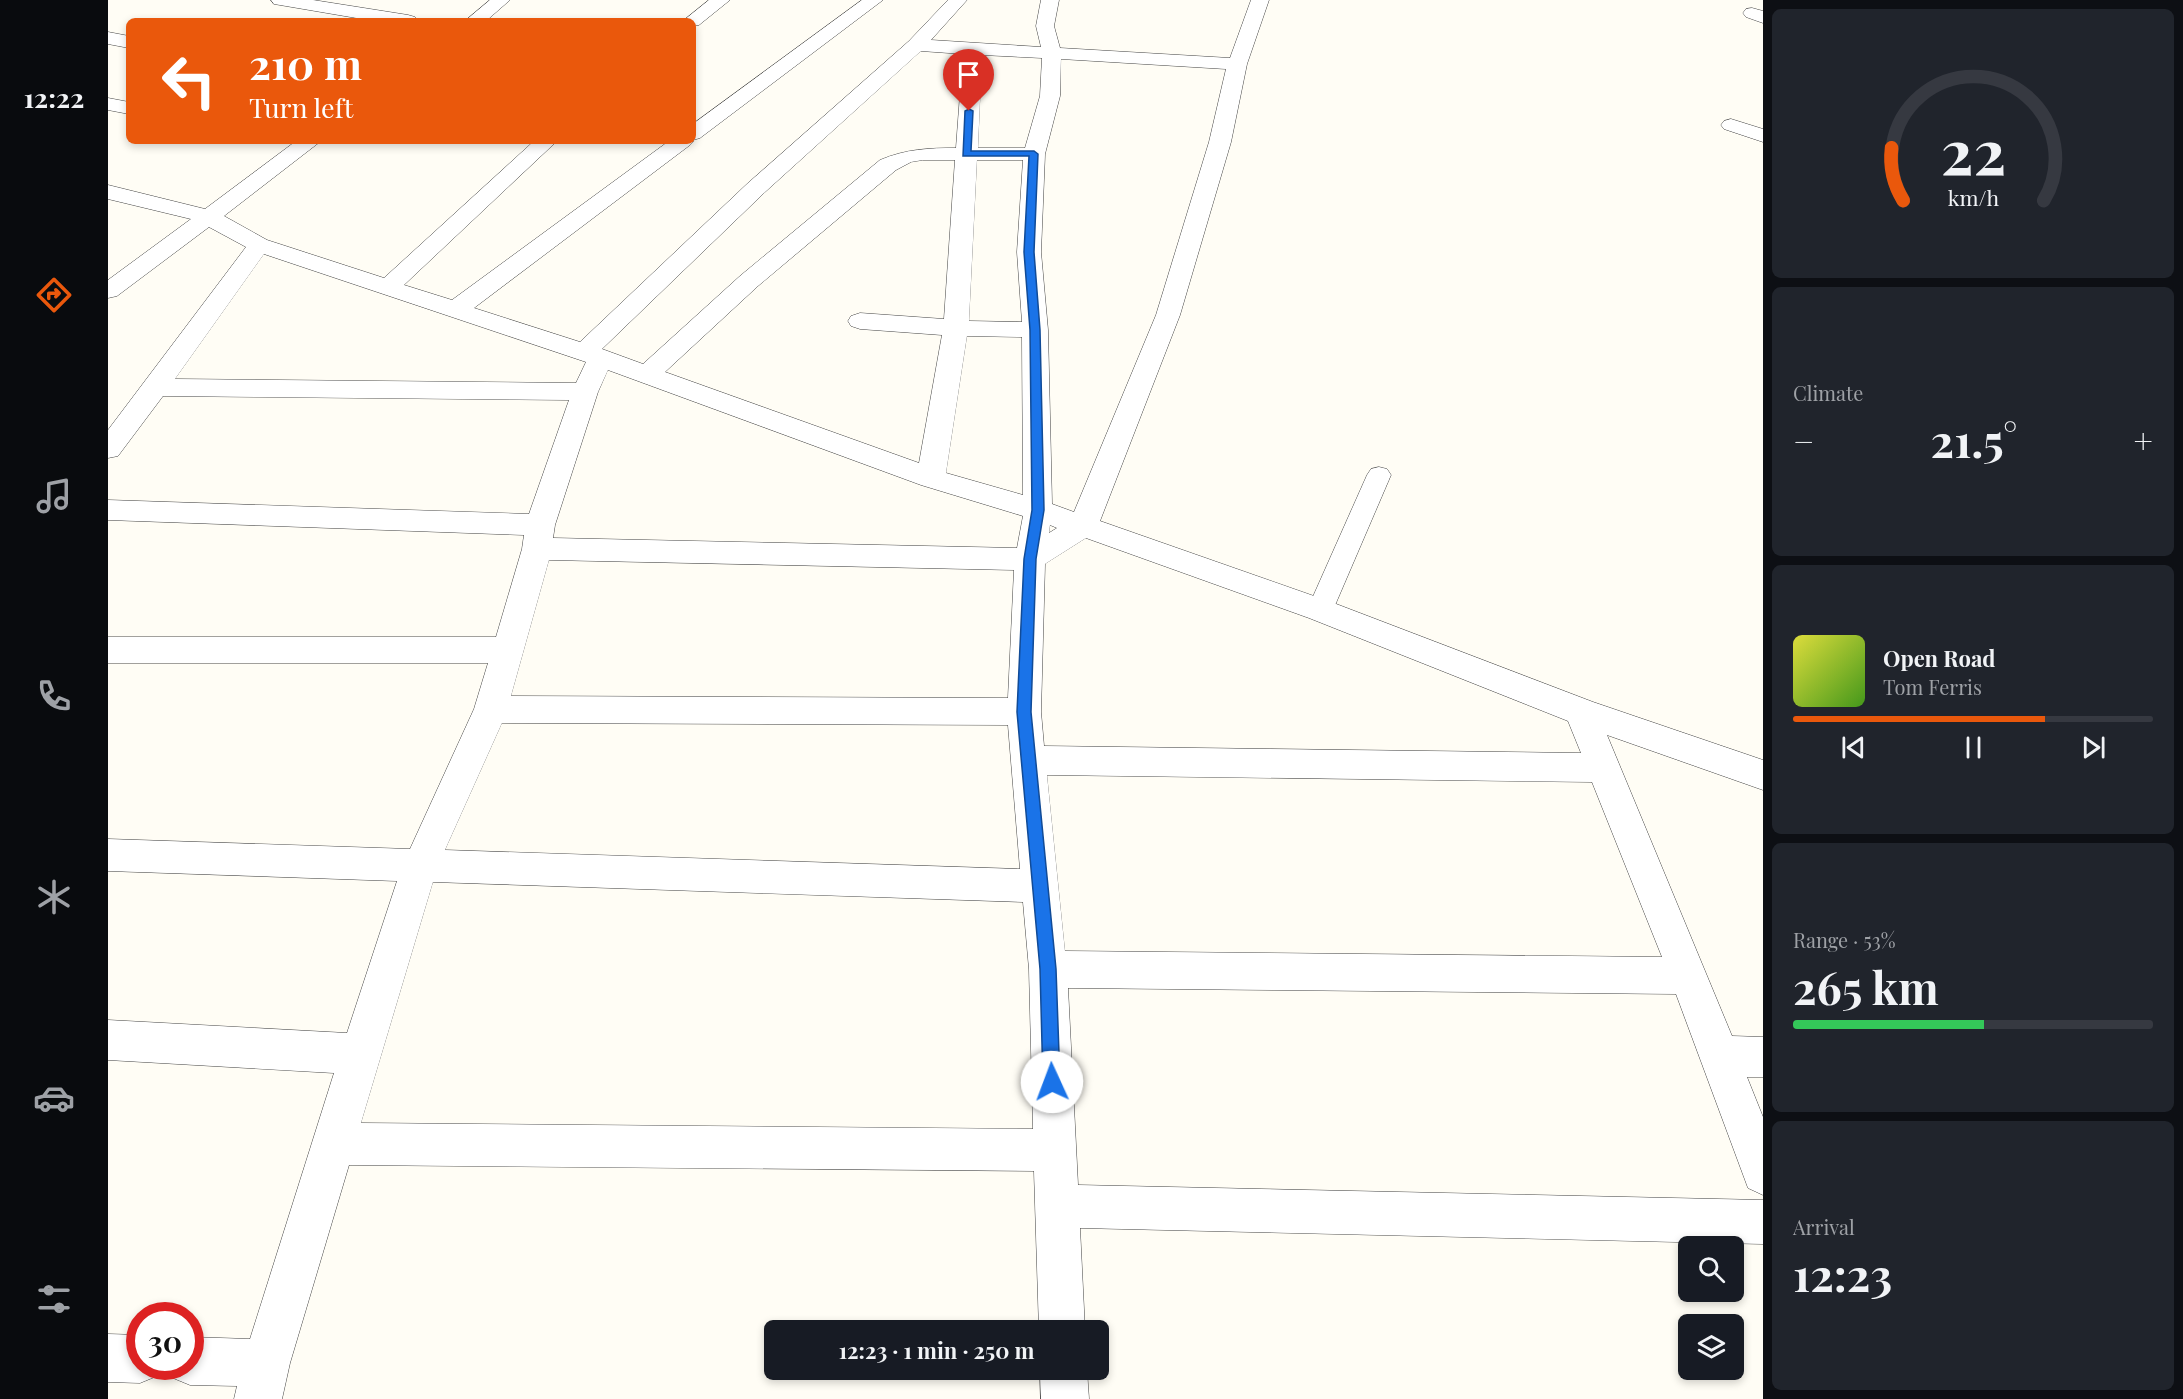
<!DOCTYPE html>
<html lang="en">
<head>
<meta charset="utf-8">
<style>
  body { margin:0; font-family:"Playfair Display",serif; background:#20242c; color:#f1f3f6; height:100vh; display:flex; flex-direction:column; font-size:22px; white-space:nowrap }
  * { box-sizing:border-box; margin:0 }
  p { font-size:20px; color:#9ea1a6 }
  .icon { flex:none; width:33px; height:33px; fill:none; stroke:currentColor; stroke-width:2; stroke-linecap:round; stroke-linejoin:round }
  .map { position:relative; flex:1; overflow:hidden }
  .panel { display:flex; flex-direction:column; gap:9px; padding:9px; background:#0d0f14; width:420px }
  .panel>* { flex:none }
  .guide { position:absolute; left:18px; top:18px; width:570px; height:126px; border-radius:9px; box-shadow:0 3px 9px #0003; background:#ea580c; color:#fff; overflow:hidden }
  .tools { position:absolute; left:1570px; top:1236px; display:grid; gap:12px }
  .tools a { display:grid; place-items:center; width:66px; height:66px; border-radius:9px; background:#171b24; box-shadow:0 3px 9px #0003; font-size:30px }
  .speed { position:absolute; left:18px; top:1302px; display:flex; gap:12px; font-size:30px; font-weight:700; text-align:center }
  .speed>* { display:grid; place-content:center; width:78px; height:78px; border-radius:50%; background:#171b24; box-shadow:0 3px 9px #0003; line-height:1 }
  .speed .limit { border:9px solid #d22; background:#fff; color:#111 }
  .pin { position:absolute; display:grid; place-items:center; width:51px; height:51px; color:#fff; margin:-62px -26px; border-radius:50% 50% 50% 0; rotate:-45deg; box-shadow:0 0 6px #0007 }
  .pin .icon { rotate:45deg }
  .me { position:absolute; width:66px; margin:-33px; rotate:358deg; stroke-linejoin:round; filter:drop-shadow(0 0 4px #0008) }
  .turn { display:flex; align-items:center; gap:21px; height:126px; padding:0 24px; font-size:27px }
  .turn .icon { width:78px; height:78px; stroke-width:2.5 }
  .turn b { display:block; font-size:42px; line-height:51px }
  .big { font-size:45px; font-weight:700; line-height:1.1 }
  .panel .tile { flex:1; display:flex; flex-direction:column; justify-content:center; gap:9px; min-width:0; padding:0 21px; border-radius:9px; background:#20242c }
  .panel .dial { align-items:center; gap:0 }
  .dial svg { height:156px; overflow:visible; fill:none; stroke:#363941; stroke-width:7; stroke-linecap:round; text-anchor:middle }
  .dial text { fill:#f1f3f6; stroke:none }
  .song { display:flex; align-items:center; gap:18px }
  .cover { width:72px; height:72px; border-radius:9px; background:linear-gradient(135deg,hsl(60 70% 55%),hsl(100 70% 35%)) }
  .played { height:6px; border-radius:3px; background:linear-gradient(90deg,#ea580c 70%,#363941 70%) }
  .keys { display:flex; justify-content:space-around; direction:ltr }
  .heat { display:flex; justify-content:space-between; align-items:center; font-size:33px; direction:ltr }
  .charge { height:9px; border-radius:4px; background:linear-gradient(90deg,#34c759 53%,#363941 0) }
  .trip { position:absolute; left:656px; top:1320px; width:345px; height:60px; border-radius:9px; background:#171b24; box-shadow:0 3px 9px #0003; font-weight:700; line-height:60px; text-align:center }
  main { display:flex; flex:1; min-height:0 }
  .tabs { display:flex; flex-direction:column; width:108px; justify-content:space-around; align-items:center; background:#090b0e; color:#9ea1a6 }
  .tabs .icon { width:42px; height:42px }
  .tabs .current { color:#ea580c }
  .tabs b { font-size:27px; color:#f1f3f6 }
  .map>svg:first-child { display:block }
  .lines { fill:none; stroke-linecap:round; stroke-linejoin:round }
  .lane-casing { stroke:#444; stroke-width:1 }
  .street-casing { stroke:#444; stroke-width:1 }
  .lane { fill:#fff; fill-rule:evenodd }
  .street { fill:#fff; fill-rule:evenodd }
  .route { fill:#1a73e8; stroke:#114b97; stroke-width:1.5 }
</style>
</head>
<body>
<main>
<nav class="tabs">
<b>12:22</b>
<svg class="icon current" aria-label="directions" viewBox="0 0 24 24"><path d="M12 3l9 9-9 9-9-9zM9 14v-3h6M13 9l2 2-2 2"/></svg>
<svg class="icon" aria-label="music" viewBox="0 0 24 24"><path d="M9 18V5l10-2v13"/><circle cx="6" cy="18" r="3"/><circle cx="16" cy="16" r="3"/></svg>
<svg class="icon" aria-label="phone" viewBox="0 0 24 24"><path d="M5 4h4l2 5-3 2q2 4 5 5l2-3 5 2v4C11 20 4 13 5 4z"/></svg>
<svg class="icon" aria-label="climate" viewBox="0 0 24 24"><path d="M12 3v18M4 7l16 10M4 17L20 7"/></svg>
<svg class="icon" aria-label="car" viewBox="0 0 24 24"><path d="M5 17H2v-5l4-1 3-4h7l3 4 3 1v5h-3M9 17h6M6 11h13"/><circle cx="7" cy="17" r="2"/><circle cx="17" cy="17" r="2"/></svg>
<svg class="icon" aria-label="filters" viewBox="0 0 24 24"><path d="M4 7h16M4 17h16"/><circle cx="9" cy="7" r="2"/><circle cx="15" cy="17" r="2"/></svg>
</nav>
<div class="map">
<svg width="1655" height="1399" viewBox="0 0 1655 1399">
  <rect width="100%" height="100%" fill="#fffdf5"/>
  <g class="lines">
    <defs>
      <path id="lane" d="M1271,467L1279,469L1283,475L1225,610L1221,617L1212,620L1203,617L1199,610L1259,475L1263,469Z"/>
      <g id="street">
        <path d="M163,0H205L300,15L307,17L309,21H266L172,5L166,4Z"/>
        <path d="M382,0H402L378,21H357Z"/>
        <path d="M601,0H622L591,25L585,26V21H575Z"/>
        <path d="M754,0H775L592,138L585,140L586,141L582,145L366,308L472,342L640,183L801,41L840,0H859L823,40L933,47L928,26L933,0H951L946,26L952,48L1122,58L1143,0H1161L1139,64L1123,142L1072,315L992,521L1223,602L1485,702L1655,760V790L1499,735L1624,1036L1655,1037V1077H1639L1655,1117V1195L1640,1188L1568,994L960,988L970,1185L1655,1200V1244L972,1228L977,1330H931L926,1171L241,1165L182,1363L174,1399H126L129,1386L82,1385L65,1378L61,1366H82V1337L142,1339L226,1073L0,1060V1020L239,1033L289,881L0,871V839L302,849L366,709L380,663H0V637H388L414,549L416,535L0,520V500L421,514L461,400L55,396L10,456L0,458V430L138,247L101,227L9,296L0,298V280L83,219L0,199V185L97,209L188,141H213L116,216L159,240L276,278L426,141H449L296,285L344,300L561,141H585V124ZM813,51L855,54L848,148C821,148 798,149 772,160L632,276L535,364L494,349L656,193ZM874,55L934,58L932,96L917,148H870ZM953,59L1118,69L1101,142L1048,315L966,512L944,504L940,330L933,252L937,154L952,96ZM815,160H847L836,319L752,313L743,316L740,321L743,326L752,329L834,335L811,463L557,372L650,286L788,170L803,162ZM869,160H915L909,252L914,322L861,321ZM156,254L478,362L468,383L67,379ZM859,336L914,337L915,495L838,473ZM500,370L813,485L915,516L909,548L445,538L447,525L490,392ZM942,525L949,528L941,533ZM978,538L1201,618L1460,721L1473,753L936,746L933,712L937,564ZM441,560L906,570L900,698L403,696ZM394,723L900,725L912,869L337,850ZM939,775L1484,782L1554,957L957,951ZM325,882L915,902L921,969L925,1129L253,1123Z"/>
        <path d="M1644,8L1655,11V23L1638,17L1635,13L1638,9Z"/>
        <path d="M0,32L21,36V48L0,44Z"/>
        <path d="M0,98L21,102V114L0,110Z"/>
        <path d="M1623,119L1655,129V142L1616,129L1613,125L1616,121Z"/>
        <path d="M0,1334L32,1335V1366H52L49,1376L32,1383L0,1382Z"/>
        <path d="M932,1370H979L981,1399H933Z"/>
      </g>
    </defs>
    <use href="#lane" class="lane-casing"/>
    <use href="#street" class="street-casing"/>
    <use href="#lane" class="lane"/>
    <use href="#street" class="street"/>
  </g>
  <path class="route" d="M861,109L865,111L863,151H926L930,154L926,252L932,330L936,510L928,559L923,712L948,969L952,1082L950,1088L944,1091L938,1088L935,1082L932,969L909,712L916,559L924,510L922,330L916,252L921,156H855L857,111Z"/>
</svg>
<div class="tools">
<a><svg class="icon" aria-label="search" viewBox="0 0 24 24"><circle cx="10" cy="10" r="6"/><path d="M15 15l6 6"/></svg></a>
<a><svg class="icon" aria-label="layers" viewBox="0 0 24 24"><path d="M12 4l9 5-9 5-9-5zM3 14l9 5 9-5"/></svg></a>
</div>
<div class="speed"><div class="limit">30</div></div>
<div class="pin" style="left:861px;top:111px;background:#d93025"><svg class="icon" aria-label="arrive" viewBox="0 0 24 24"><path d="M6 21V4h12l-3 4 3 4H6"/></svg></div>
<svg class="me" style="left:944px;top:1082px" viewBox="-20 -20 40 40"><circle r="19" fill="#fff"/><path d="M0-13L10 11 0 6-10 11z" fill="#1a73e8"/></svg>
<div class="trip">12:23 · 1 min · 250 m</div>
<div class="guide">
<div class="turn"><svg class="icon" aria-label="left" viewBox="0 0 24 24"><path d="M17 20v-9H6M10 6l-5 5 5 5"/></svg><div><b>210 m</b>Turn left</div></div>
</div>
</div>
<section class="panel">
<div class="tile dial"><svg viewBox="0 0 100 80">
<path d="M14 69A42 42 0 1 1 86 69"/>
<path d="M14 69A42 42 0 0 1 8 42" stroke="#ea580c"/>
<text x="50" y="56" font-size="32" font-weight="700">22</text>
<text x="50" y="72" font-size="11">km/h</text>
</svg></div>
<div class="tile"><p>Climate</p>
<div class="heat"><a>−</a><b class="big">21.5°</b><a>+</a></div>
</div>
<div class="tile">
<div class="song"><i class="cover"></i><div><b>Open Road</b><p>Tom Ferris</p></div></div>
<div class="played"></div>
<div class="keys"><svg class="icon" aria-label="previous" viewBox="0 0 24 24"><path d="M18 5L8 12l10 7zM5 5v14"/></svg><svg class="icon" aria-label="pause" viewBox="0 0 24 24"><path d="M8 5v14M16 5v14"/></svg><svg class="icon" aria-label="next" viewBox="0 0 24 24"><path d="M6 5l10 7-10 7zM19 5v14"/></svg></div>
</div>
<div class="tile"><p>Range · 53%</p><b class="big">265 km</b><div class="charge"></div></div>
<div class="tile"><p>Arrival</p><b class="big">12:23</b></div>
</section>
</main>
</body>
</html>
